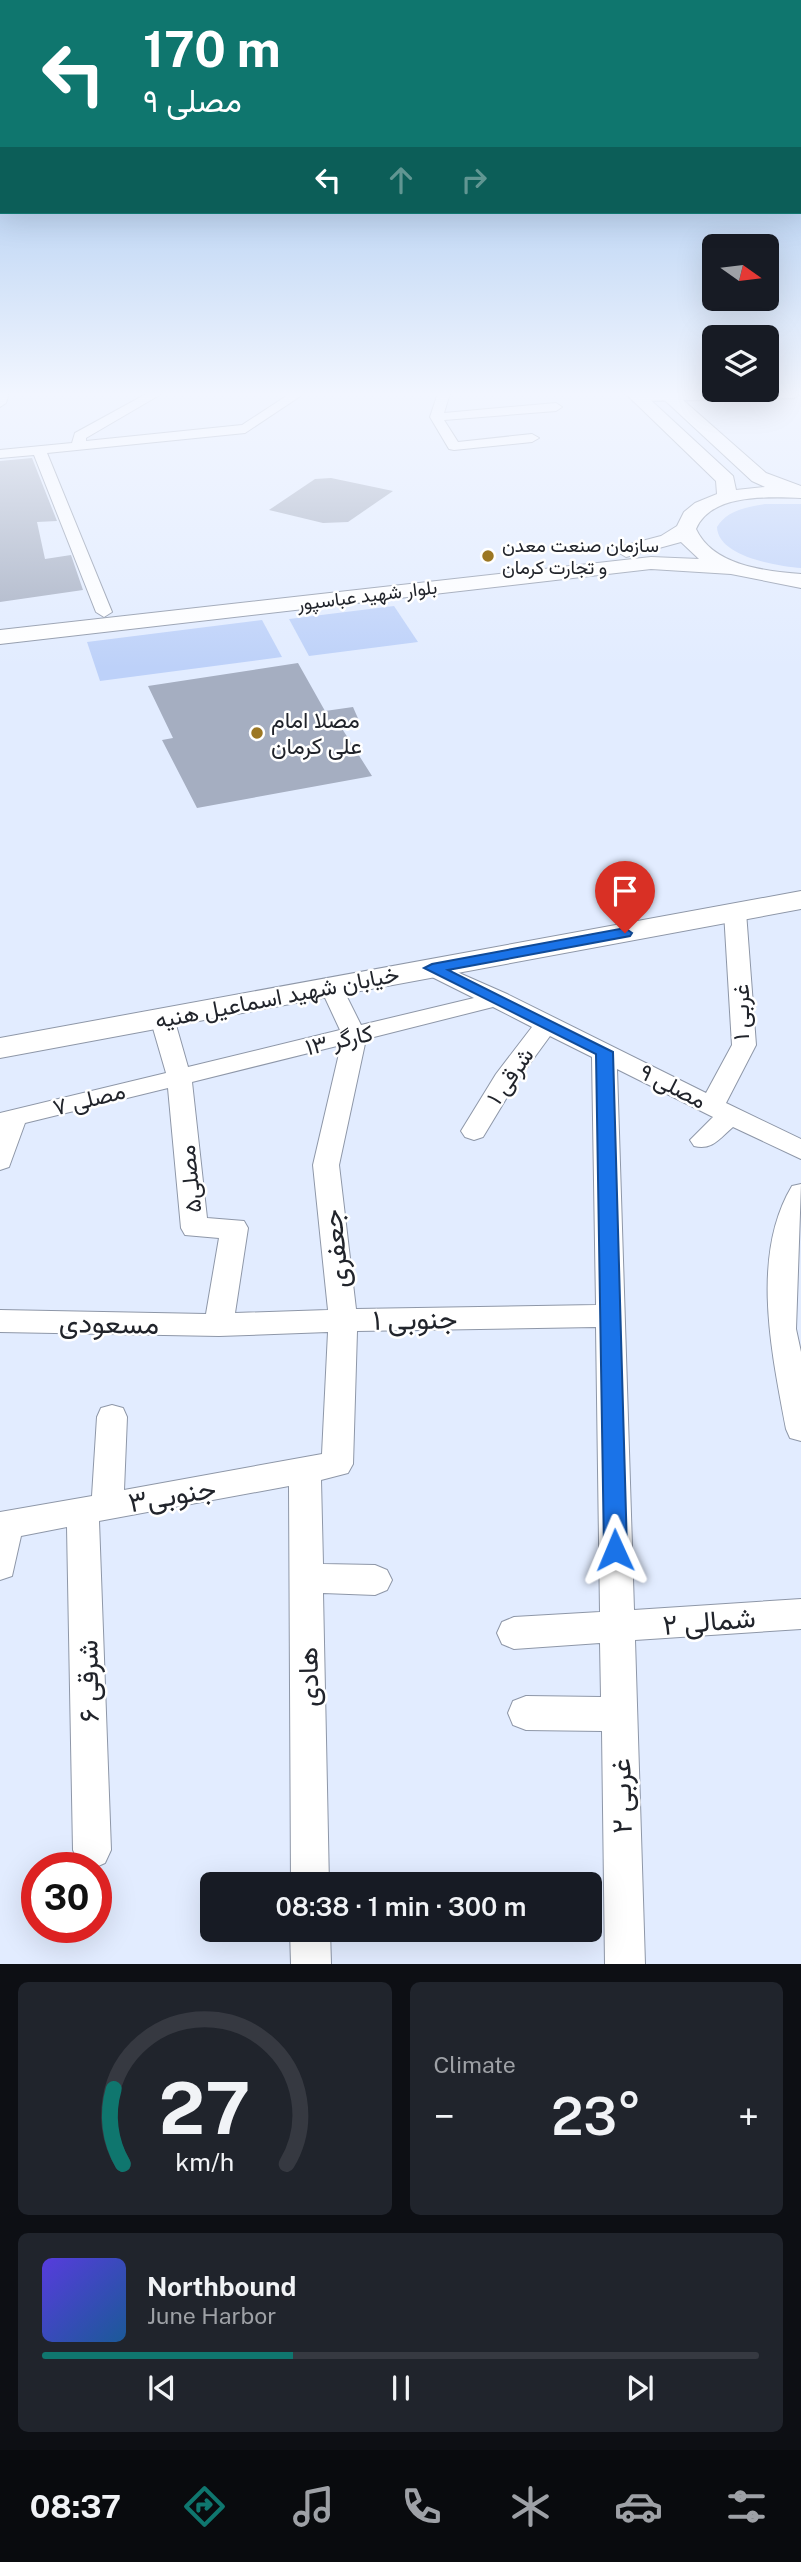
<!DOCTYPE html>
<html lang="en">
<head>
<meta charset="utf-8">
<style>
  body { margin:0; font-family:"Public Sans",Vazirmatn,sans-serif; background:#20242c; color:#f1f3f6; height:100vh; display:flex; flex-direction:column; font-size:26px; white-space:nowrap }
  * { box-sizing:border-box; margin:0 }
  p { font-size:23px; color:#9ea1a6 }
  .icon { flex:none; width:38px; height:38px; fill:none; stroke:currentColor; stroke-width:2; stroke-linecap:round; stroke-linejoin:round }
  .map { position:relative; height:1964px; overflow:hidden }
  .sheet { display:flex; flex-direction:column; gap:18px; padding:18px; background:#0d0f14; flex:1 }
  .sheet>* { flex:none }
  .hud { position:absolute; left:0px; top:0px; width:802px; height:214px; box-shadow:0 7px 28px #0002; background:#0f766e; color:#fff; overflow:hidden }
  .needle { width:46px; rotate:104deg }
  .buttons { position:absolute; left:702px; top:234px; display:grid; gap:14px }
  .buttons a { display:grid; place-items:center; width:77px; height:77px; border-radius:10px; background:#171b24; box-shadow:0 7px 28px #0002; font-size:35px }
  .speed { position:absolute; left:21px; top:1852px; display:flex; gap:14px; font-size:35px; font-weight:700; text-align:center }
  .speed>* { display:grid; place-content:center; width:91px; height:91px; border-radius:50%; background:#171b24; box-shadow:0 7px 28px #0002; line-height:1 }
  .speed .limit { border:10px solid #d22; background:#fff; color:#111 }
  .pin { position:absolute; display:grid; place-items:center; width:60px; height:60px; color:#fff; margin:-72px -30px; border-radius:50% 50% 50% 0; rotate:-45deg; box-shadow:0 0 7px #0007 }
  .pin .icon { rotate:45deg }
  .me { position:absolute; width:77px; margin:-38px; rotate:359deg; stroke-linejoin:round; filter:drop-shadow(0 0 5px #0008) }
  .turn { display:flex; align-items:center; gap:24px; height:147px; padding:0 28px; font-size:32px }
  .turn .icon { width:91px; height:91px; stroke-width:2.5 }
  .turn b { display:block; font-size:49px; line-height:60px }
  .lanes { display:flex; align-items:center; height:66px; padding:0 28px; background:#0003; justify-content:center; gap:35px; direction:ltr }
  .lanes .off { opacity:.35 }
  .big { font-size:52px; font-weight:600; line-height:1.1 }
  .sheet .widget { flex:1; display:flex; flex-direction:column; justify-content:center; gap:10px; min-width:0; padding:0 24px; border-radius:10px; background:#20242c }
  .sheet .dial { align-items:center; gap:0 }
  .dial svg { height:182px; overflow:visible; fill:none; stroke:#363941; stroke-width:7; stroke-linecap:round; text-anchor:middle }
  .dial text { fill:#f1f3f6; stroke:none }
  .song { display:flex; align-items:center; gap:21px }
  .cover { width:84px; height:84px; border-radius:10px; background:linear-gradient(135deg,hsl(250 70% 55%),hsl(210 70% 35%)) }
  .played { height:7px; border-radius:4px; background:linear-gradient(90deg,#0f766e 35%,#363941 35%) }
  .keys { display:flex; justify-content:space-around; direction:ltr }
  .heat { display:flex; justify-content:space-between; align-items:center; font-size:38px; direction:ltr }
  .sheet .tiles { flex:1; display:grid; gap:18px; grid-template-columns:1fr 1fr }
  .widget:last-child { grid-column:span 2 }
  .trip { position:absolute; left:200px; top:1872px; width:402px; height:70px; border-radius:10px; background:#171b24; box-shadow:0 7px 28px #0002; font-weight:600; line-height:70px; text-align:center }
  .tabs { display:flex; height:112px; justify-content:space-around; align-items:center; background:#090b0e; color:#9ea1a6 }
  .tabs .icon { width:49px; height:49px }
  .tabs .active { color:#0f766e }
  .tabs b { font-size:32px; color:#f1f3f6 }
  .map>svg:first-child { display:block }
  .green { fill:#bdd1f9 }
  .building { fill:#a5aec1 }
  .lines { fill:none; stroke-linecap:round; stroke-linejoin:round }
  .minor-casing { stroke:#8e97a8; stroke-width:2 }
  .tertiary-casing { stroke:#8e97a8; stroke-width:3 }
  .secondary-casing { stroke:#8e97a8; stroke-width:2 }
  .minor { fill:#fff; fill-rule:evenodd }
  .tertiary { fill:#fff; fill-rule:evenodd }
  .secondary { fill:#fff; fill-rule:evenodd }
  .route { fill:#1a73e8; stroke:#114b97; stroke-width:2 }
  .poi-dot { fill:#9c7723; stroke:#fff; stroke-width:2.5 }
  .labels { text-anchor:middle; stroke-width:5; stroke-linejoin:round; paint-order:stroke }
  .far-poi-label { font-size:19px; fill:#21242b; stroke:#fff; text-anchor:start }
  .far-street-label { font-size:19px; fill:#21242b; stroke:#fff }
  .poi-label { font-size:23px; fill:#21242b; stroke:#fff; text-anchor:start }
  .street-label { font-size:23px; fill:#21242b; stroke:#fff }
  .near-street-label { font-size:28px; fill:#21242b; stroke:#fff }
</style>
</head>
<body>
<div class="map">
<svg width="801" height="1964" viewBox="0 0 801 1964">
  <rect width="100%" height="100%" fill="#e2ecff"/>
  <g class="green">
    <path d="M765,504H801V568C778,566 718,557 717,527C727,510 748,507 765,504Z"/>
    <path d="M394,606L418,642L309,656L289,619Z"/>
    <path d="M262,620L282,657L100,681L87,642Z"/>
  </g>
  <g class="building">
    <path d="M32,458L57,521L37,522L45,559L71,555L83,590L0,602V461Z"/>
    <path d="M331,478L393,491L348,522L323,523L269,510L315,479Z"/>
    <path d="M298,663L325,711L353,707L360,723L341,727L372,776L197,808L162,740L173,738L148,686Z"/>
  </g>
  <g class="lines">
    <defs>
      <g id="minor">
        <path d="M0,393H9L6,403L0,407Z"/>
        <path d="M148,393H163L86,438V441L242,425L291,393H305L245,433L47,453L112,612L104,617L96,612L34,455L0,458V450L72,443L75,433Z"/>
        <path d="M438,393H450L444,413L556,403L562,407L556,411L444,420L458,442L532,434L539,438L532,442L454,450L449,449L430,417Z"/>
        <path d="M735,906L746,912L756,1045L726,1103L801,1139V1159L733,1127C720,1138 712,1151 694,1146L690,1140L713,1117L617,1069L634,1610L801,1599V1629L635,1640L645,1964H605L602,1731L526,1730L513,1725L508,1713L513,1701L526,1696L601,1697L600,1643L514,1649L502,1644L497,1633L502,1622L514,1617L600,1612L596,1327L357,1331L353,1464L348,1473L321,1480L323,1564L375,1565L387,1570L392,1580L387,1590L375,1595L323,1593L329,1885H291L289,1486L99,1521L111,1850L105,1863L96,1867L79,1863L73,1850L67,1527L21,1536L12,1576L0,1580V1512L92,1496L97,1417L101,1408L112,1405L123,1408L127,1417L124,1490L322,1454L328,1332L219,1336L0,1332V1310L206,1314L219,1238L185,1235L181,1228L168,1088L25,1123L9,1167L0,1170V1113L166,1073L150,1018L154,1013H170L174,1018L188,1067L340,1030L320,987L331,980L342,987L361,1025L474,998L424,973L421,968L424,963L432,961L507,994L706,1093L732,1045L724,912ZM493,1007L532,1027L496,1074L461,1131L465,1137L474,1140L483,1137L515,1084L550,1036L592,1057L596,1305L356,1309L339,1165L366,1039ZM341,1045L313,1165L328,1310L235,1313L248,1228L244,1221L207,1218L192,1082Z"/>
        <path d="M801,1184L796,1329L801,1352V1441L790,1438L786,1429C772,1354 750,1256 792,1186Z"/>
        <path d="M290,1930H330L331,1964H291Z"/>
      </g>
      <path id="tertiary" d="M638,393H801L793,398L633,401V395Z"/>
      <g id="secondary">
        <path d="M625,393H643L733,476L736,490L765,487L752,481L657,393H675L766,473L801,486V498C769,497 711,493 696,529C713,566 765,571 801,574V588L731,574L651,569L0,644V630L651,557L699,559L681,542L626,557L616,551L619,547L661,536L677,526L684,512L695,503L717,494L716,481Z"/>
        <path d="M801,891V909L0,1058V1038Z"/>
      </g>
    </defs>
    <use href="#minor" class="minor-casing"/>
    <use href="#tertiary" class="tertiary-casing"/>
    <use href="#secondary" class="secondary-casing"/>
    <use href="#minor" class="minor"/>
    <use href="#tertiary" class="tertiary"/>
    <use href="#secondary" class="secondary"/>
  </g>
  <linearGradient id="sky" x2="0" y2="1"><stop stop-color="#88b4e8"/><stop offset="0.59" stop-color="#f2f6ff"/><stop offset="1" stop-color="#f2f6ff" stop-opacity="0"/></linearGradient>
  <rect width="801" height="668" fill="url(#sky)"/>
  <path class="route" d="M625,928L632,933L630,936L448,970L613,1052L627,1550L624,1557L615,1560L607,1557L604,1550L596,1054L424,968L432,964Z"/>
  <g class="poi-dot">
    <circle cx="488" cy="556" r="7"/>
    <circle cx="257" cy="733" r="7"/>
  </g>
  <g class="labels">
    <g class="far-poi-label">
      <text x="502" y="552">سازمان صنعت معدن<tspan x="502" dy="22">و تجارت کرمان</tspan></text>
    </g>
    <g class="far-street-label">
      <text transform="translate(367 595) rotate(-7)" y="7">بلوار شهید عباسپور</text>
    </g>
    <g class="poi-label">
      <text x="271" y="728">مصلا امام<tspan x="271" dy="26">علی کرمان</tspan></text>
    </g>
    <g class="street-label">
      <text transform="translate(277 997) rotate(-11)" y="8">خیابان شهید اسماعیل هنیه</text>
      <text transform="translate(741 1012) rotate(-90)" y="8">۱ غربی</text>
      <text transform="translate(339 1040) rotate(-13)" y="8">کارگر ۱۳</text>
      <text transform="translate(510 1076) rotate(-55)" y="8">۱ شرقی</text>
      <text transform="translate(673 1086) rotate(27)" y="8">مصلی ۹</text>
      <text transform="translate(89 1099) rotate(-14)" y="8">مصلی ۷</text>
      <text transform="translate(190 1179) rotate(-96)" y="8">مصلی۵</text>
    </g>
    <g class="near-street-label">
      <text transform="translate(335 1249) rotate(-96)" y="10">جعفری</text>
      <text transform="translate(415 1319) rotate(-1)" y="10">۱ جنوبی</text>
      <text transform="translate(109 1323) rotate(1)" y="10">مسعودی</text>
      <text transform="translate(172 1495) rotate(-10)" y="10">جنوبی۳</text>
      <text transform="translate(709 1621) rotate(-5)" y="10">۲ شمالی</text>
      <text transform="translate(308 1677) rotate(-91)" y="10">هادی</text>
      <text transform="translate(88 1681) rotate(-91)" y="10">۶ شرقی</text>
      <text transform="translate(621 1796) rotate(-91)" y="10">۲ غربی</text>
    </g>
  </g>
</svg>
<div class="buttons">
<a><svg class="needle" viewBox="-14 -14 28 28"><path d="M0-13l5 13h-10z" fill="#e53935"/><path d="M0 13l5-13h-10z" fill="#9ea1a6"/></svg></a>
<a><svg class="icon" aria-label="layers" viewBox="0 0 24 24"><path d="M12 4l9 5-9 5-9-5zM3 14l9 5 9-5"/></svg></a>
</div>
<div class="speed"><div class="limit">30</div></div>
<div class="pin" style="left:625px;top:933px;background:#d93025"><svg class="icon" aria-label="arrive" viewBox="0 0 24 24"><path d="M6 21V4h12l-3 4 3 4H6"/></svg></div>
<svg class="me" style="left:615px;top:1550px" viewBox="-20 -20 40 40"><path d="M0-17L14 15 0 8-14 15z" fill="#1a73e8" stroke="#fff" stroke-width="4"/></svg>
<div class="trip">08:38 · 1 min · 300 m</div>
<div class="hud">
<div class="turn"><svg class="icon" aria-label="left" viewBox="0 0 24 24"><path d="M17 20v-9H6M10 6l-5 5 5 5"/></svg><div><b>170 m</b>مصلی ۹</div></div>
<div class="lanes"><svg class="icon" aria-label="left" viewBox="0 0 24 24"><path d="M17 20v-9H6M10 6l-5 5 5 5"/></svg><svg class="icon off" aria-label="ahead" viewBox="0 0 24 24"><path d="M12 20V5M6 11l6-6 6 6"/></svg><svg class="icon off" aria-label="right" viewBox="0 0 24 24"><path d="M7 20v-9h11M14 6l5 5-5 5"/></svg></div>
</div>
</div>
<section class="sheet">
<div class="tiles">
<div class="widget dial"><svg viewBox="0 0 100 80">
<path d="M14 69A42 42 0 1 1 86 69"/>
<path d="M14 69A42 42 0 0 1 10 36" stroke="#0f766e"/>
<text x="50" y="56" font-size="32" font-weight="700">27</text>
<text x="50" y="72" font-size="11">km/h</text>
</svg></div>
<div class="widget"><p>Climate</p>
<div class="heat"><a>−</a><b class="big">23°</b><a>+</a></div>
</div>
<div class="widget">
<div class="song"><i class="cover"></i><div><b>Northbound</b><p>June Harbor</p></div></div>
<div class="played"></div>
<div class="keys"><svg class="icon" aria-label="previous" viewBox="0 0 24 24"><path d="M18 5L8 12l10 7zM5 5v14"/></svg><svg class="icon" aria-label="pause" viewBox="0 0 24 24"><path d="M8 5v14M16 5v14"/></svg><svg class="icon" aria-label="next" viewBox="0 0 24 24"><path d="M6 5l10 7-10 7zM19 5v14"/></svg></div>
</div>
</div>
</section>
<nav class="tabs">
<b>08:37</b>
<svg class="icon active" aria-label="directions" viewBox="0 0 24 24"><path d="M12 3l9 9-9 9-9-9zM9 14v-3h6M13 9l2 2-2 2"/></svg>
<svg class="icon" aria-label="music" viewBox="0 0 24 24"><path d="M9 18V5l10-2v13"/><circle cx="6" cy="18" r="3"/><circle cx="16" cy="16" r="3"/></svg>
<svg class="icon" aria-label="phone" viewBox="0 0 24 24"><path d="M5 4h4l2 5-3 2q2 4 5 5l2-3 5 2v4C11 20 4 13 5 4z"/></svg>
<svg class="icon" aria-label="climate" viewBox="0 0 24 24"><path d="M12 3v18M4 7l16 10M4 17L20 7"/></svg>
<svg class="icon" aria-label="car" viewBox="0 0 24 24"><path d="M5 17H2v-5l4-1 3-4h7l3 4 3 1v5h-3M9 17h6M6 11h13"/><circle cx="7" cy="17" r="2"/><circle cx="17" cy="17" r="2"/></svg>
<svg class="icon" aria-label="filters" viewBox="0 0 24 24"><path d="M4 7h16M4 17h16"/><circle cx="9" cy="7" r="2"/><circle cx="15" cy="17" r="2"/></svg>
</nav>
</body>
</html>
